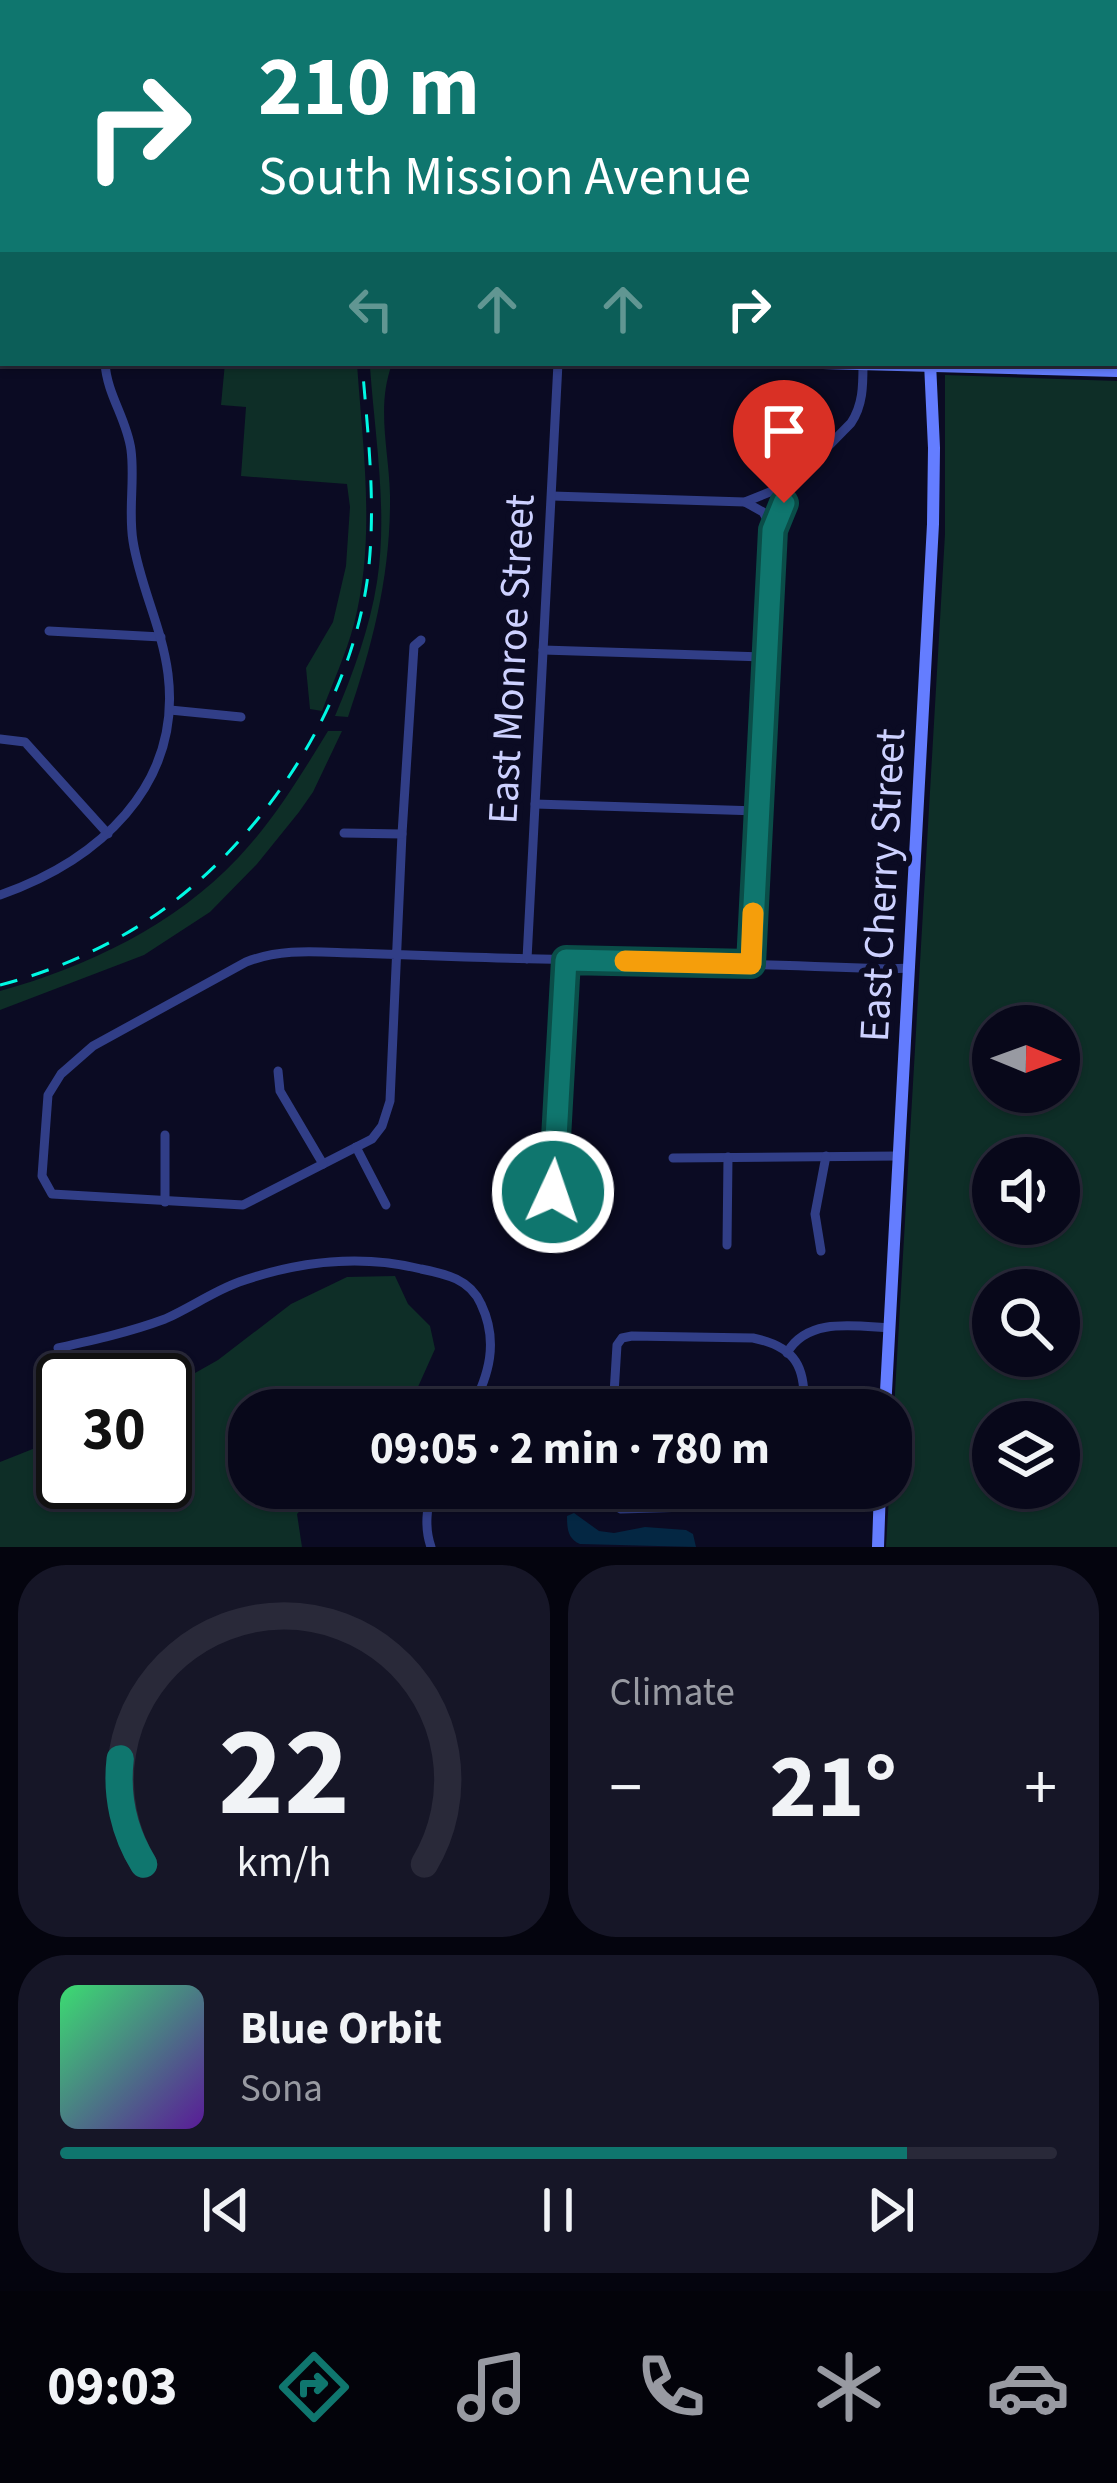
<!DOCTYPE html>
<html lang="en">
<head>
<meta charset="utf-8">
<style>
  body { margin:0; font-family:"Source Sans 3",sans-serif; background:#161627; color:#f1f3f6; height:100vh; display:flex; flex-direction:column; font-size:45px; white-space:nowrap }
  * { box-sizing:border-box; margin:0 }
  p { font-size:39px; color:#989aa2 }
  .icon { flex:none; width:66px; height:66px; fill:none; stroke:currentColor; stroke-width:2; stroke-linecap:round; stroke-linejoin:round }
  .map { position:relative; height:1547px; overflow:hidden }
  .details { display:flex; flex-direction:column; gap:18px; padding:18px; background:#04040e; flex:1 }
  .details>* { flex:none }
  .banner { position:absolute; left:0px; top:0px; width:1119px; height:366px; box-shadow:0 3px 9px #0004,0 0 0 3px #292939; background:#0f766e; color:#fff; overflow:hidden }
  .needle { width:78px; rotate:91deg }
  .tools { position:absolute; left:972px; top:1005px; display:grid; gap:24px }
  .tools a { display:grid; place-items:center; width:108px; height:108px; border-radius:50%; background:#08081a; box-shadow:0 3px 9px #0004,0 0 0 3px #292939; font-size:60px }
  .speed { position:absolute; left:36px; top:1353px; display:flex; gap:24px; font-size:60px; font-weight:700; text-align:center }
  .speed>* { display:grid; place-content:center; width:156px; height:156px; border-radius:50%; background:#08081a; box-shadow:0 3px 9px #0004,0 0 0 3px #292939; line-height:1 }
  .speed .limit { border:6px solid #111; border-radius:18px; background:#fff; color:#111 }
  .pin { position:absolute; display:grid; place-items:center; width:102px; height:102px; color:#fff; margin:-123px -51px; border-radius:50% 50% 50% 0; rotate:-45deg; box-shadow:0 0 12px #0007 }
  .pin .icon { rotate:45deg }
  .me { position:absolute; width:132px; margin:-66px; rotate:3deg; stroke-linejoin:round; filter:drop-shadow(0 0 9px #0008) }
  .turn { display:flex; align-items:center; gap:42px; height:252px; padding:0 60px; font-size:54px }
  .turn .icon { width:156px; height:156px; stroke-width:2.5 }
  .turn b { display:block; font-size:84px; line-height:102px }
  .lanes { display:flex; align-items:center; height:114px; padding:0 60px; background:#0003; justify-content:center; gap:60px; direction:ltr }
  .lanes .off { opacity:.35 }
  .big { font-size:90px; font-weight:700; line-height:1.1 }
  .details .tile { flex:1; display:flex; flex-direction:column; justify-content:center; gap:18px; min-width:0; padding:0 42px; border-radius:48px; background:#161627 }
  .details .dial { align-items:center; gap:0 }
  .dial svg { height:312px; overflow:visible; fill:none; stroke:#292939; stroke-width:7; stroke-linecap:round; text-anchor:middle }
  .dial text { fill:#f1f3f6; stroke:none }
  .song { display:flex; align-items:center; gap:36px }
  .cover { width:144px; height:144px; border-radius:18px; background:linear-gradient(135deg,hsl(140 70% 55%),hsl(270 70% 35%)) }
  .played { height:12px; border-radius:6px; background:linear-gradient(90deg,#0f766e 85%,#292939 85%) }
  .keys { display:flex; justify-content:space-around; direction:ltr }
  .heat { display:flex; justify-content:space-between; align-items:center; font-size:66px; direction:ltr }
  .details .tiles { flex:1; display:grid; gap:18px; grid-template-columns:1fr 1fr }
  .tile:last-child { grid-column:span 2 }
  .trip { position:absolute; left:228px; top:1389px; width:684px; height:120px; border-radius:48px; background:#08081a; box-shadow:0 3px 9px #0004,0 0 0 3px #292939; font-weight:700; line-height:120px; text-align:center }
  .tab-bar { display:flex; height:192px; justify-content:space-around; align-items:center; background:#03030a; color:#989aa2 }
  .tab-bar .icon { width:84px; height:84px }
  .tab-bar .current { color:#0f766e }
  .tab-bar b { font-size:54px; color:#f1f3f6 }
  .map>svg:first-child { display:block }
  .green { fill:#0e2e27; fill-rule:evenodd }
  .water { fill:#042743 }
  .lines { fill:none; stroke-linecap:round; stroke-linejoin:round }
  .street { stroke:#313e87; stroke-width:9 }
  .secondary { stroke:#647dff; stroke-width:12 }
  .highway { stroke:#ff48c2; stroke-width:16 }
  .rail { stroke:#00f8e3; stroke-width:3; stroke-dasharray:18 15; stroke-linecap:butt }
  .route-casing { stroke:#0a4d48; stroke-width:30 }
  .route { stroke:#0f766e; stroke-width:21 }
  .slow { stroke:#f59e0b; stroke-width:21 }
  .labels { text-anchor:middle; stroke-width:12; stroke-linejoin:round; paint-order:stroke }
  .street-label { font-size:42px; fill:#cdd1ff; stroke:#0b0b23 }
</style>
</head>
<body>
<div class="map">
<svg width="1117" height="1547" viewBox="0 0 1117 1547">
  <rect width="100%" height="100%" fill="#0b0b23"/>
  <g class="green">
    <path d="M225,363L357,364C363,450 376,539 354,624C346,654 333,682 322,711L310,709L306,668L333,622L346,566L350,507L347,484L241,476L246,407L221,405Z"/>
    <path d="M392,364C376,407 389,451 390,495C391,573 373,644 348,717L335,716C353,674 370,627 377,582C388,512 375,437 370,367Z"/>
    <path d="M945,375L1117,381V1547H886L945,534ZM1059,1026V1092H993V1026ZM1059,1158V1224H993V1158ZM1059,1290V1356H993V1290ZM1059,1422V1488H993V1422Z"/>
    <path d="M328,731H342L313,792L299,812L257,864L210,912L144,955L0,1010V991C87,967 175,925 238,858C274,820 301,775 328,731Z"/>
    <path d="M395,1276L408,1304L430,1326L435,1349L413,1398L400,1410H249V1488H321L297,1514L302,1547H0V1462L63,1437V1482H165V1390L218,1360L291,1304L347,1277Z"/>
  </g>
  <path class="water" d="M574,1513L599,1531L614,1533L645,1527L686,1530L693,1534L696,1547L580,1544C568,1539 567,1529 567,1516Z"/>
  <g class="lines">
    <g class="street">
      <path d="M44,3L45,0"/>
      <path d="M159,3V0"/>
      <path d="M272,3L273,0"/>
      <path d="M0,43H3"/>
      <path d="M1116,101H1117"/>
      <path d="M0,154H3"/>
      <path d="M552,496L745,502L792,483"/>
      <path d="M745,502L763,512L773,530"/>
      <path d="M49,631L161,637"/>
      <path d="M421,640L414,646L402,834L390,1101L382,1126L372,1139L243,1205L52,1194L42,1176L48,1095L61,1074L93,1046L246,962C282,948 316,952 354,953C391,954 428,956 465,957C606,961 746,963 887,969L910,968"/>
      <path d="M543,650L765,657"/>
      <path d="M170,710L241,717"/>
      <path d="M0,739L25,742L108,834"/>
      <path d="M535,804L758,811"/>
      <path d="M344,833L402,834"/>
      <path d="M0,895C97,861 182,787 168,674C162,627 140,586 133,541C128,511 135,480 131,450C127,419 107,395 105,363"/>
      <path d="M527,959L558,363"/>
      <path d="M751,963L773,530L792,483L851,423C863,405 863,386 863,364"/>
      <path d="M278,1071L280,1091L323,1164"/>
      <path d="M356,1147L386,1205"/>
      <path d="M673,1158L898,1156"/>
      <path d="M553,1192L545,1208L548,1223H558L563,1216L561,1203L553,1192L567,960"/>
      <path d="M165,1202V1135"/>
      <path d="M727,1245L728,1157"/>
      <path d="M821,1251L815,1214L826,1156"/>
      <path d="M58,1348C94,1340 130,1332 165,1319C190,1308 214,1291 239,1282C299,1261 360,1254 421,1269C446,1274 470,1279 481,1304C499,1342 489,1375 471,1410"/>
      <path d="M787,1353C807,1317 855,1326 889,1328"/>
      <path d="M613,1410L617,1345L622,1338L632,1336L753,1338C797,1347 806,1368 804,1410"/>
      <path d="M609,1488L612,1504L621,1509L689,1507L725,1498L753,1503L880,1501"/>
      <path d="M431,1547C424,1527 427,1508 432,1488"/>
    </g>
    <g class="secondary">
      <path d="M939,3V0"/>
      <path d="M0,338H3"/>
      <path d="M823,363L1117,371"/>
      <path d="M885,1410L933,524L934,448L930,363"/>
      <path d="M878,1547L880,1488"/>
    </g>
    <g class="highway">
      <path d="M0,253H3"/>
      <path d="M0,271H3"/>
      <path d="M1116,285H1117"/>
      <path d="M1116,307H1117"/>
    </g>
    <g class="rail">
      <path d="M457,3L460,0"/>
      <path d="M0,985C59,970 124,940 172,903C270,828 349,704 367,582C377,509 368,436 362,363"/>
    </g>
  </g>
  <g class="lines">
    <defs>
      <path id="route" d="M553,1192L566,960L751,964L773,530L784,503"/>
    </defs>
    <use href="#route" class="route-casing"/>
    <use href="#route" class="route"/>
    <path class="slow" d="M625,961L751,964L753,913"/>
  </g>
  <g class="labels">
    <g class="street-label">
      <text transform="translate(510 659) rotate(-87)" y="15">East Monroe Street</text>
      <text transform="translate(881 885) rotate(-87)" y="15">East Cherry Street</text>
    </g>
  </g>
</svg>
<div class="tools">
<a><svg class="needle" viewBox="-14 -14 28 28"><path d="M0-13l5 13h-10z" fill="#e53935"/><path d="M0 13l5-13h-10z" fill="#989aa2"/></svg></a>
<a><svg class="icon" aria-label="sound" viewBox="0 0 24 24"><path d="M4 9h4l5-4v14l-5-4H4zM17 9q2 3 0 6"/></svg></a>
<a><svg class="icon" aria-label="search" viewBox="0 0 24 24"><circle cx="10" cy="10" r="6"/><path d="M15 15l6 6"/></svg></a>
<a><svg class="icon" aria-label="layers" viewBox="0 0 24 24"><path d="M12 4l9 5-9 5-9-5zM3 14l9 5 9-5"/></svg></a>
</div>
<div class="speed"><div class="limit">30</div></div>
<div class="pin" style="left:784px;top:503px;background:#d93025"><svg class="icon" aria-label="arrive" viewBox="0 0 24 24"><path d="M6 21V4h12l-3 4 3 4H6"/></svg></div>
<svg class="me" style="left:553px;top:1192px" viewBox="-20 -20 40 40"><circle r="17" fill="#0f766e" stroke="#fff" stroke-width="3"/><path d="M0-11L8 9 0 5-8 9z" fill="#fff"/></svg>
<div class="trip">09:05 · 2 min · 780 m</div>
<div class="banner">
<div class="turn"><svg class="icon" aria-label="right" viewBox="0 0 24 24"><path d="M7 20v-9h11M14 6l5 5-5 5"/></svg><div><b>210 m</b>South Mission Avenue</div></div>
<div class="lanes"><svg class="icon off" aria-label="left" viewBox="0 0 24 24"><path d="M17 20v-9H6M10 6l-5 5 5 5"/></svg><svg class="icon off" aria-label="ahead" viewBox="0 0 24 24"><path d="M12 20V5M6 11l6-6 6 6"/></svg><svg class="icon off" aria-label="ahead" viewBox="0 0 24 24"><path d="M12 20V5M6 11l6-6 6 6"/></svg><svg class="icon" aria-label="right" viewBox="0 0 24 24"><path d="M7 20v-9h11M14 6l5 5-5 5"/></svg></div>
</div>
</div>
<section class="details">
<div class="tiles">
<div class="tile dial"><svg viewBox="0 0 100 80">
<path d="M14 69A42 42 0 1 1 86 69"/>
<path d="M14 69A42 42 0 0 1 8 42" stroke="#0f766e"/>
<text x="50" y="56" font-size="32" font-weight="700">22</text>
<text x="50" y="72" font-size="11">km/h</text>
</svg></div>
<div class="tile"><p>Climate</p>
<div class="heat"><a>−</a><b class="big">21°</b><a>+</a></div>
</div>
<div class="tile">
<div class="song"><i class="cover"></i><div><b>Blue Orbit</b><p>Sona</p></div></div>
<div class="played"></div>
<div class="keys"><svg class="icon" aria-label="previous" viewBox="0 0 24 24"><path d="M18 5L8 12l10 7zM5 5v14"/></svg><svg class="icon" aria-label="pause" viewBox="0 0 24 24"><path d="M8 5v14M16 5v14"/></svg><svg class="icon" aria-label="next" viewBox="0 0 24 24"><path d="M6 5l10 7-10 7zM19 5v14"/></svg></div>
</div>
</div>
</section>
<nav class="tab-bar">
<b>09:03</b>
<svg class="icon current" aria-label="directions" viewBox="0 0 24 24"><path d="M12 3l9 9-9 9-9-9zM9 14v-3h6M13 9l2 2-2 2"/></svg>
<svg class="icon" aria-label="music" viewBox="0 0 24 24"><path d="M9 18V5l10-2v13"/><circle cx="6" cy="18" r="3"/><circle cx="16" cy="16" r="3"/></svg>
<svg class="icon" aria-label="phone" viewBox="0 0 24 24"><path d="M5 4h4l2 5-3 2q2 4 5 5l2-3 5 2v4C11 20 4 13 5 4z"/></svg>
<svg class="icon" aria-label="climate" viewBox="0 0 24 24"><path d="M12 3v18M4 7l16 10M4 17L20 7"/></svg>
<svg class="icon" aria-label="car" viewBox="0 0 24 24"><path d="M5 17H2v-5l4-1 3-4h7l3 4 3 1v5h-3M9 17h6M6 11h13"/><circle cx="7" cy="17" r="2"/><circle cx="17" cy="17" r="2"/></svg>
</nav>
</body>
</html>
